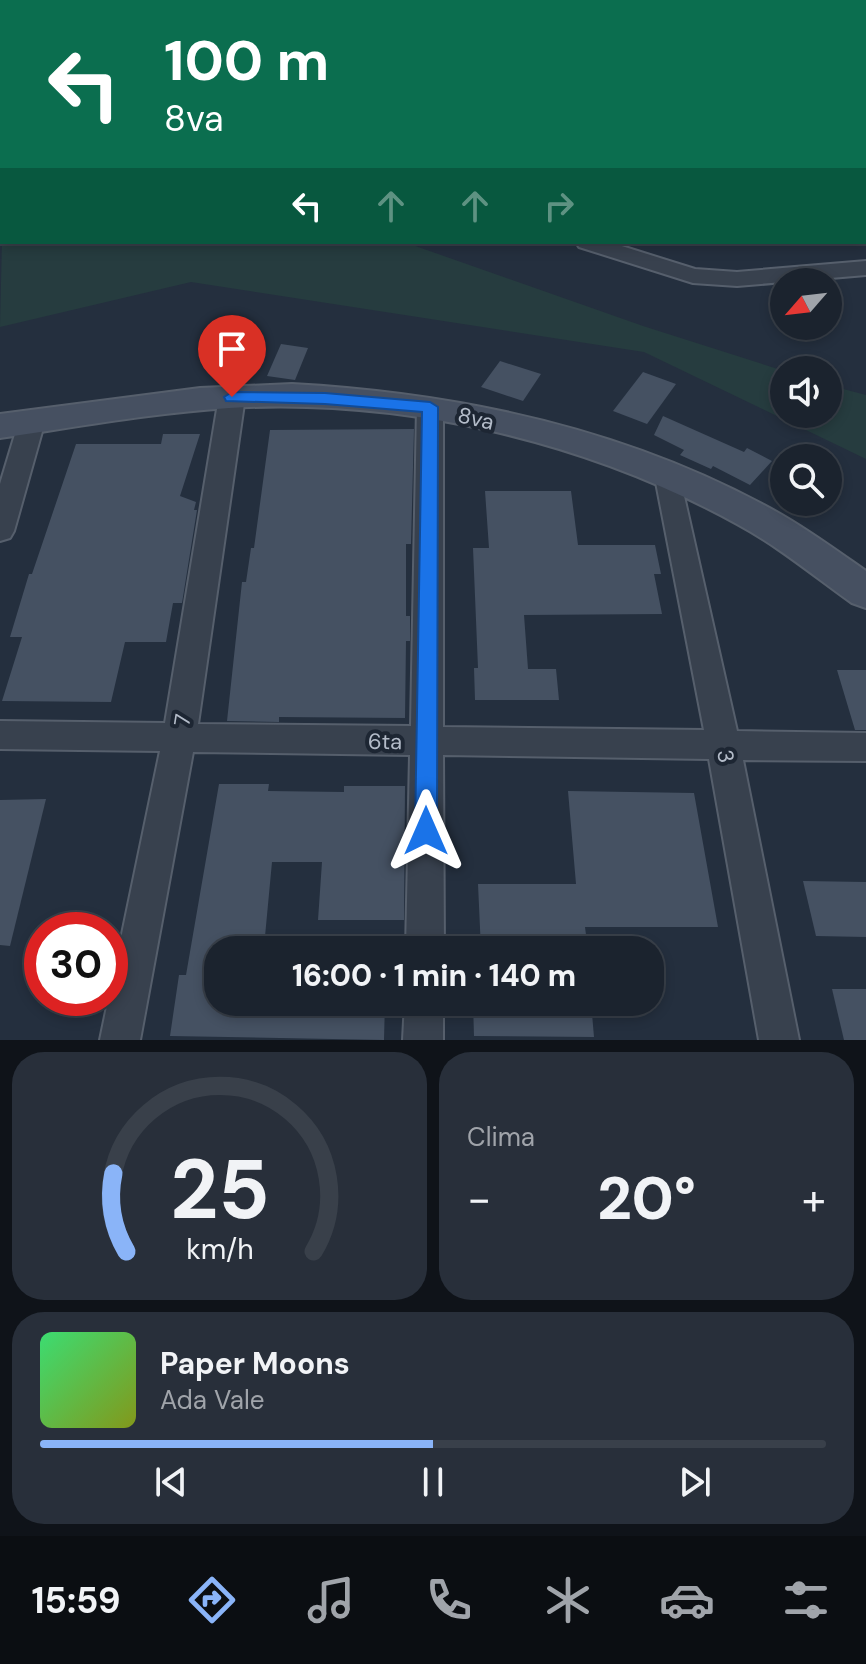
<!DOCTYPE html>
<html lang="es">
<head>
<meta charset="utf-8">
<style>
  body { margin:0; font-family:"DM Sans",sans-serif; background:#282f3a; color:#f1f3f6; height:100vh; display:flex; flex-direction:column; font-size:30px; white-space:nowrap }
  * { box-sizing:border-box; margin:0 }
  p { font-size:26px; color:#a0a4aa }
  .icon { flex:none; width:44px; height:44px; fill:none; stroke:currentColor; stroke-width:2; stroke-linecap:round; stroke-linejoin:round }
  .map { position:relative; height:1040px; overflow:hidden }
  .panel { display:flex; flex-direction:column; gap:12px; padding:12px; background:#0f1319; flex:1 }
  .panel>* { flex:none }
  .guide { position:absolute; left:0px; top:0px; width:866px; height:244px; box-shadow:0 4px 12px #0003,0 0 0 2px #39404a; background:#0b6e4f; color:#fff; overflow:hidden }
  .needle { width:52px; rotate:242deg }
  .controls { position:absolute; left:770px; top:268px; display:grid; gap:16px }
  .controls a { display:grid; place-items:center; width:72px; height:72px; border-radius:50%; background:#1b232e; box-shadow:0 4px 12px #0003,0 0 0 2px #39404a; font-size:40px }
  .speed { position:absolute; left:24px; top:912px; display:flex; gap:16px; font-size:40px; font-weight:700; text-align:center }
  .speed>* { display:grid; place-content:center; width:104px; height:104px; border-radius:50%; background:#1b232e; box-shadow:0 4px 12px #0003,0 0 0 2px #39404a; line-height:1 }
  .speed .limit { border:12px solid #d22; background:#fff; color:#111 }
  .pin { position:absolute; display:grid; place-items:center; width:68px; height:68px; color:#fff; margin:-82px -34px; border-radius:50% 50% 50% 0; rotate:-45deg; box-shadow:0 0 8px #0007 }
  .pin .icon { rotate:45deg }
  .me { position:absolute; width:88px; margin:-44px; rotate:0deg; stroke-linejoin:round; filter:drop-shadow(0 0 6px #0008) }
  .turn { display:flex; align-items:center; gap:28px; height:168px; padding:0 32px; font-size:36px }
  .turn .icon { width:104px; height:104px; stroke-width:2.5 }
  .turn b { display:block; font-size:56px; line-height:68px }
  .lanes { display:flex; align-items:center; height:76px; padding:0 32px; background:#0003; justify-content:center; gap:40px; direction:ltr }
  .lanes .off { opacity:.35 }
  .big { font-size:60px; font-weight:800; line-height:1.1 }
  .panel .card { flex:1; display:flex; flex-direction:column; justify-content:center; gap:12px; min-width:0; padding:0 28px; border-radius:32px; background:#282f3a }
  .panel .dial { align-items:center; gap:0 }
  .dial svg { height:208px; overflow:visible; fill:none; stroke:#39404a; stroke-width:7; stroke-linecap:round; text-anchor:middle }
  .dial text { fill:#f1f3f6; stroke:none }
  .song { display:flex; align-items:center; gap:24px }
  .cover { width:96px; height:96px; border-radius:12px; background:linear-gradient(135deg,hsl(140 70% 55%),hsl(70 70% 35%)) }
  .played { height:8px; border-radius:4px; background:linear-gradient(90deg,#8ab4f8 50%,#39404a 50%) }
  .keys { display:flex; justify-content:space-around; direction:ltr }
  .heat { display:flex; justify-content:space-between; align-items:center; font-size:44px; direction:ltr }
  .panel .tiles { flex:1; display:grid; gap:12px; grid-template-columns:1fr 1fr }
  .card:last-child { grid-column:span 2 }
  .trip { position:absolute; left:204px; top:936px; width:460px; height:80px; border-radius:32px; background:#1b232e; box-shadow:0 4px 12px #0003,0 0 0 2px #39404a; font-weight:800; line-height:80px; text-align:center }
  .dock { display:flex; height:128px; justify-content:space-around; align-items:center; background:#0b0e12; color:#a0a4aa }
  .dock .icon { width:56px; height:56px }
  .dock .active { color:#8ab4f8 }
  .dock b { font-size:36px; color:#f1f3f6 }
  .map>svg:first-child { display:block }
  .green { fill:#263c3f }
  .building { fill:#455162 }
  .lines { fill:none; stroke-linecap:round; stroke-linejoin:round }
  .street-casing { stroke:#565f6c; stroke-width:4 }
  .secondary-casing { stroke:#565f6c; stroke-width:4 }
  .street { fill:#38414e; fill-rule:evenodd }
  .secondary { fill:#465061; fill-rule:evenodd }
  .route { fill:#1a73e8; stroke:#114b97; stroke-width:2 }
  .labels { text-anchor:middle; stroke-width:8; stroke-linejoin:round; paint-order:stroke }
  .street-label { font-size:22px; fill:#b4bcc9; stroke:#1d2633 }
</style>
</head>
<body>
<div class="map">
<svg width="866" height="1040" viewBox="0 0 866 1040">
  <rect width="100%" height="100%" fill="#242f3e"/>
  <path class="green" d="M2,240L404,242L643,326L784,371V414H828V385L866,395V459L644,352L191,282L0,327Z"/>
  <g class="building">
    <path d="M281,344L308,348L295,380L267,376Z"/>
    <path d="M500,361L541,374L523,401L481,387Z"/>
    <path d="M643,372L676,384L647,424L613,411Z"/>
    <path d="M663,416L744,452L747,448L772,461L750,485L713,466L711,469L680,455L684,450L654,435Z"/>
    <path d="M414,429L411,544H406V616H410V641H406L405,718L279,717V722L227,721L242,582H246L251,548H254L270,430Z"/>
    <path d="M163,434H200L180,496L196,502L194,510H197L182,603H173L166,642H125L111,702L2,701L22,637H10L29,574H32L76,444H161Z"/>
    <path d="M485,491H571L578,545H655L661,574H654L662,614L524,615L528,669H556L559,700H475L474,668H478L473,548H489Z"/>
    <path d="M837,670H866V730H855Z"/>
    <path d="M219,784H269L268,791L344,792V786H405L404,920H318L322,862H272L264,947H218V1002H385L384,1040L170,1036L179,975H186Z"/>
    <path d="M568,791L694,793L718,927H585L588,950H481L478,884H576Z"/>
    <path d="M46,799L10,946L0,945V800Z"/>
    <path d="M803,881L866,882V937L816,936Z"/>
    <path d="M832,989H866V1040H844Z"/>
    <path d="M473,1002H591L594,1037L474,1036Z"/>
  </g>
  <g class="lines">
    <defs>
      <g id="street">
        <path d="M0,0H19L20,2L2,3Z"/>
        <path d="M464,0H486L487,2H465Z"/>
        <path d="M581,0H605L580,2Z"/>
        <rect x="864" y="65" width="2" height="10"/>
        <path d="M576,242H609L695,269L737,272L866,261V275L737,286L693,283L579,247Z"/>
        <path d="M232,389L241,391L245,397L198,724L411,726L417,407L421,401L430,399L439,401L443,407V727L704,730L654,472L657,465L667,463L677,465L737,731L866,733V761L743,760L799,1040H759L709,759L443,755L444,950H406L410,755L193,752L140,1040H100L160,751L0,749V721L165,723L219,397L223,391Z"/>
        <path d="M32,412L41,415L45,421L14,531L10,538L0,541V484L19,421L23,415Z"/>
        <path d="M405,1002H443V1040H403Z"/>
      </g>
      <path id="secondary" d="M292,384C455,393 619,427 764,505C800,524 833,548 866,571V608L852,603C814,576 778,546 737,524C585,440 402,398 229,408C152,413 76,427 0,438V414L200,388Z"/>
    </defs>
    <use href="#street" class="street-casing"/>
    <use href="#secondary" class="secondary-casing"/>
    <use href="#street" class="street"/>
    <use href="#secondary" class="secondary"/>
  </g>
  <path class="route" d="M232,392L325,393L430,402L438,407L437,831L434,838L426,841L418,838L415,831L422,412L325,404L226,401L224,397Z"/>
  <g class="labels">
    <g class="street-label">
      <text transform="translate(476 418) rotate(13)" y="8">8va</text>
      <text transform="translate(182 720) rotate(-81)" y="8">7</text>
      <text transform="translate(385 741) rotate(1)" y="8">6ta</text>
      <text transform="translate(726 756) rotate(79)" y="8">3</text>
    </g>
  </g>
</svg>
<div class="controls">
<a><svg class="needle" viewBox="-14 -14 28 28"><path d="M0-13l5 13h-10z" fill="#e53935"/><path d="M0 13l5-13h-10z" fill="#a0a4aa"/></svg></a>
<a><svg class="icon" aria-label="sound" viewBox="0 0 24 24"><path d="M4 9h4l5-4v14l-5-4H4zM17 9q2 3 0 6"/></svg></a>
<a><svg class="icon" aria-label="search" viewBox="0 0 24 24"><circle cx="10" cy="10" r="6"/><path d="M15 15l6 6"/></svg></a>
</div>
<div class="speed"><div class="limit">30</div></div>
<div class="pin" style="left:232px;top:397px;background:#d93025"><svg class="icon" aria-label="arrive" viewBox="0 0 24 24"><path d="M6 21V4h12l-3 4 3 4H6"/></svg></div>
<svg class="me" style="left:426px;top:831px" viewBox="-20 -20 40 40"><path d="M0-17L14 15 0 8-14 15z" fill="#1a73e8" stroke="#fff" stroke-width="4"/></svg>
<div class="trip">16:00 · 1 min · 140 m</div>
<div class="guide">
<div class="turn"><svg class="icon" aria-label="left" viewBox="0 0 24 24"><path d="M17 20v-9H6M10 6l-5 5 5 5"/></svg><div><b>100 m</b>8va</div></div>
<div class="lanes"><svg class="icon" aria-label="left" viewBox="0 0 24 24"><path d="M17 20v-9H6M10 6l-5 5 5 5"/></svg><svg class="icon off" aria-label="ahead" viewBox="0 0 24 24"><path d="M12 20V5M6 11l6-6 6 6"/></svg><svg class="icon off" aria-label="ahead" viewBox="0 0 24 24"><path d="M12 20V5M6 11l6-6 6 6"/></svg><svg class="icon off" aria-label="right" viewBox="0 0 24 24"><path d="M7 20v-9h11M14 6l5 5-5 5"/></svg></div>
</div>
</div>
<section class="panel">
<div class="tiles">
<div class="card dial"><svg viewBox="0 0 100 80">
<path d="M14 69A42 42 0 1 1 86 69"/>
<path d="M14 69A42 42 0 0 1 9 39" stroke="#8ab4f8"/>
<text x="50" y="56" font-size="32" font-weight="700">25</text>
<text x="50" y="72" font-size="11">km/h</text>
</svg></div>
<div class="card"><p>Clima</p>
<div class="heat"><a>−</a><b class="big">20°</b><a>+</a></div>
</div>
<div class="card">
<div class="song"><i class="cover"></i><div><b>Paper Moons</b><p>Ada Vale</p></div></div>
<div class="played"></div>
<div class="keys"><svg class="icon" aria-label="previous" viewBox="0 0 24 24"><path d="M18 5L8 12l10 7zM5 5v14"/></svg><svg class="icon" aria-label="pause" viewBox="0 0 24 24"><path d="M8 5v14M16 5v14"/></svg><svg class="icon" aria-label="next" viewBox="0 0 24 24"><path d="M6 5l10 7-10 7zM19 5v14"/></svg></div>
</div>
</div>
</section>
<nav class="dock">
<b>15:59</b>
<svg class="icon active" aria-label="directions" viewBox="0 0 24 24"><path d="M12 3l9 9-9 9-9-9zM9 14v-3h6M13 9l2 2-2 2"/></svg>
<svg class="icon" aria-label="music" viewBox="0 0 24 24"><path d="M9 18V5l10-2v13"/><circle cx="6" cy="18" r="3"/><circle cx="16" cy="16" r="3"/></svg>
<svg class="icon" aria-label="phone" viewBox="0 0 24 24"><path d="M5 4h4l2 5-3 2q2 4 5 5l2-3 5 2v4C11 20 4 13 5 4z"/></svg>
<svg class="icon" aria-label="climate" viewBox="0 0 24 24"><path d="M12 3v18M4 7l16 10M4 17L20 7"/></svg>
<svg class="icon" aria-label="car" viewBox="0 0 24 24"><path d="M5 17H2v-5l4-1 3-4h7l3 4 3 1v5h-3M9 17h6M6 11h13"/><circle cx="7" cy="17" r="2"/><circle cx="17" cy="17" r="2"/></svg>
<svg class="icon" aria-label="filters" viewBox="0 0 24 24"><path d="M4 7h16M4 17h16"/><circle cx="9" cy="7" r="2"/><circle cx="15" cy="17" r="2"/></svg>
</nav>
</body>
</html>
